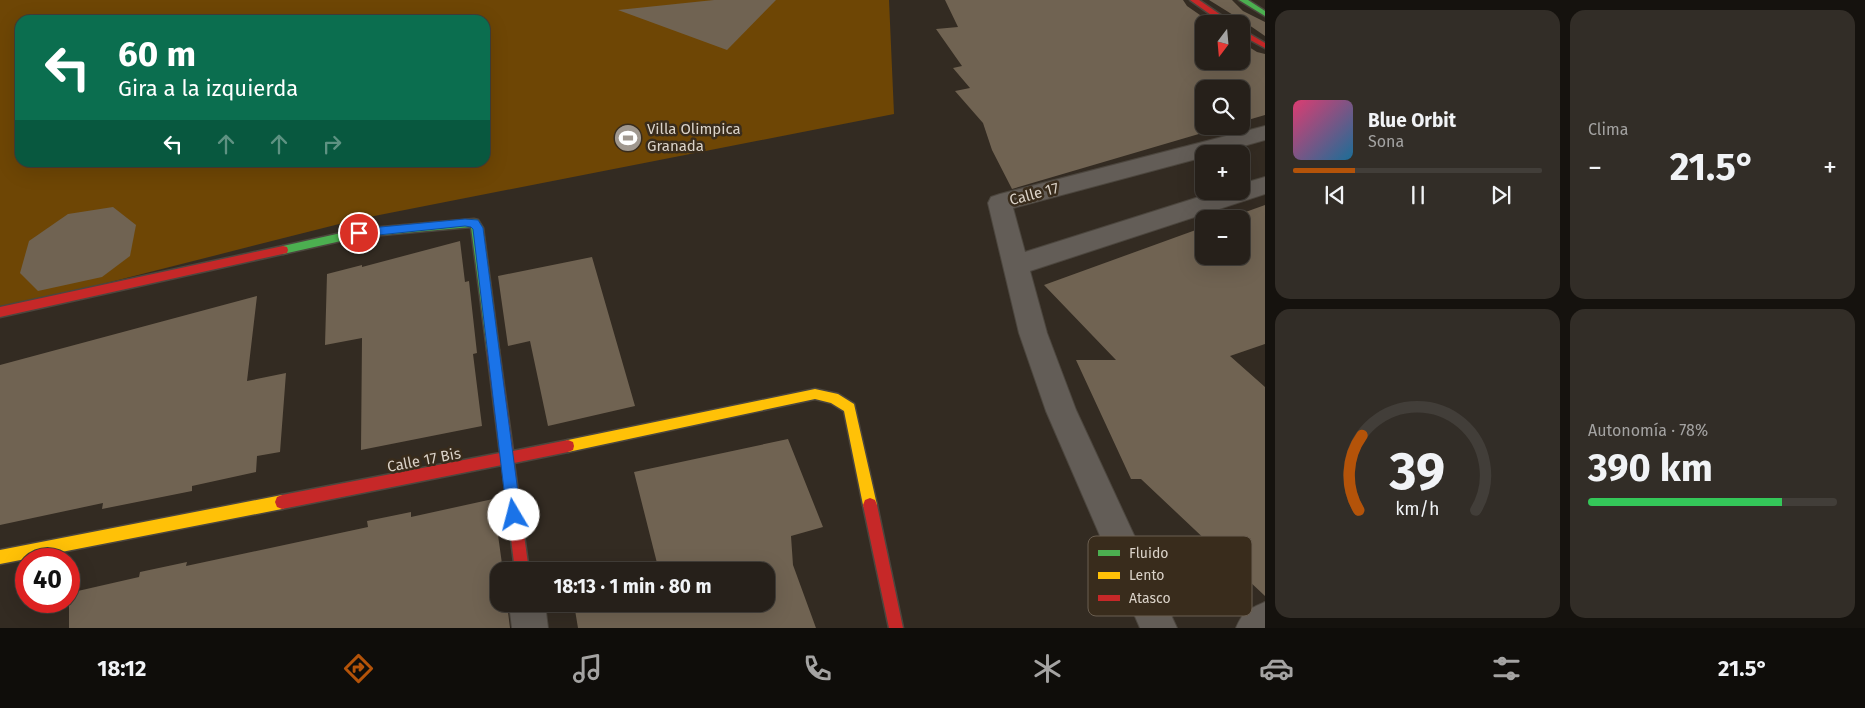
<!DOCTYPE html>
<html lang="es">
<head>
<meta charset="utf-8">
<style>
  body { margin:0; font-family:"Fira Sans",sans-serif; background:#322d27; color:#f1f3f6; height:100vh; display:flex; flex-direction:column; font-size:19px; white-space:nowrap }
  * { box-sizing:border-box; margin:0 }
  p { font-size:16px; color:#a4a3a2 }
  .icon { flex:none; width:28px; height:28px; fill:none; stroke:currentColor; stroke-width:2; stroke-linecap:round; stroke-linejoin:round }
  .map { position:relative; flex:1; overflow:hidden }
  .side { display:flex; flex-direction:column; gap:10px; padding:10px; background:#15120e; width:600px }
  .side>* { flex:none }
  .hud { position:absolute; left:15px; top:15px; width:475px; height:152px; border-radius:15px; box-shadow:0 5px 20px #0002,0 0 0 1px #423e39; background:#0b6e4f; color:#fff; overflow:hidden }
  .needle { width:32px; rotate:196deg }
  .buttons { position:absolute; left:1195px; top:15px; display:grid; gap:10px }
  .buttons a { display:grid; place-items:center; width:55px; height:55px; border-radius:10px; background:#26201a; box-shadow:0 5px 20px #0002,0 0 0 1px #423e39; font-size:25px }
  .speed { position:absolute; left:15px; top:548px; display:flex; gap:10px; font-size:25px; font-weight:700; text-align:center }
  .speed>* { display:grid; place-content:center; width:65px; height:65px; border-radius:50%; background:#26201a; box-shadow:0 5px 20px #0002,0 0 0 1px #423e39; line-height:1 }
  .speed .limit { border:8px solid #d22; background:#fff; color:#111 }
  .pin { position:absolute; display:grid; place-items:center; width:42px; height:42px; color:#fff; margin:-21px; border:2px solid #fff; border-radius:50%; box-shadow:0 1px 5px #0007 }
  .me { position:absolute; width:55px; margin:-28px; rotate:352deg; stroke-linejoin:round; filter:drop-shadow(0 0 4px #0008) }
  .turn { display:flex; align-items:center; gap:18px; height:105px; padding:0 20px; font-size:22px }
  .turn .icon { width:65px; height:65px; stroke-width:2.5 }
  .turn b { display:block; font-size:35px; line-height:42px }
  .lanes { display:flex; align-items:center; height:48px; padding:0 20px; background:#0003; justify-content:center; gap:25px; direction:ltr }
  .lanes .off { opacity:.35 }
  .big { font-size:38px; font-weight:700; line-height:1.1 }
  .side .widget { flex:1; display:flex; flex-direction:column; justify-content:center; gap:8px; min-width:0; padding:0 18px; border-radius:15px; background:#322d27 }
  .side .dial { align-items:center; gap:0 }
  .dial svg { height:130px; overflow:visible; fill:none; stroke:#423e39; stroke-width:7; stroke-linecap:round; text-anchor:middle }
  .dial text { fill:#f1f3f6; stroke:none }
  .song { display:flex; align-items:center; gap:15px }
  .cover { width:60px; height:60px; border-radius:8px; background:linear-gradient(135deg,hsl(340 70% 55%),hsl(200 70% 35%)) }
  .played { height:5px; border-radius:2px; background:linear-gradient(90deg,#b45309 25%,#423e39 25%) }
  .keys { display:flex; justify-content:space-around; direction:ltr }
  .heat { display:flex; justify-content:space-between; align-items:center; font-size:28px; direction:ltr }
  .charge { height:8px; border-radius:4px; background:linear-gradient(90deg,#34c759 78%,#423e39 0) }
  .side .tiles { flex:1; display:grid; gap:10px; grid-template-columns:repeat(2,1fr) }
  .trip { position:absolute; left:490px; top:562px; width:285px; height:50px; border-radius:15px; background:#26201a; box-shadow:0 5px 20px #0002,0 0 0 1px #423e39; font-weight:700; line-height:50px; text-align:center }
  .tab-bar { display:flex; height:80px; justify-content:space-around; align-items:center; background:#0f0d0a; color:#a4a3a2 }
  .tab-bar .icon { width:35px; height:35px }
  .tab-bar .current { color:#b45309 }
  .tab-bar b { font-size:22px; color:#f1f3f6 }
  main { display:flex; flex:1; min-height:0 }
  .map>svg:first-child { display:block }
  .green { fill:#6e4605; fill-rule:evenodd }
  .building { fill:#706352 }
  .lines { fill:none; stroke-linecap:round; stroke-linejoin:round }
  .street-casing { stroke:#4c463e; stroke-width:2 }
  .fast-casing { stroke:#4c463e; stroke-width:3 }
  .slow-casing { stroke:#4c463e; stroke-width:3 }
  .jam-casing { stroke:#4c463e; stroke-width:3 }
  .street { fill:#635d57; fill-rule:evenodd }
  .fast { fill:#4caf50; fill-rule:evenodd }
  .slow { fill:#ffc107; fill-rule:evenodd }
  .jam { fill:#c62828; fill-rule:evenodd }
  .route { fill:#1a73e8; stroke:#114b97 }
  .labels { text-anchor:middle; stroke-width:5; stroke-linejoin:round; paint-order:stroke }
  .poi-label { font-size:15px; fill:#dbd3c9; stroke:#392c1c; text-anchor:start }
  .street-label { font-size:15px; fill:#dbd3c9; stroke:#392c1c }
  .key { fill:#392c1c; stroke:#6a5e50; stroke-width:1 }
  .key-label { font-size:14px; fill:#dbd3c9 }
</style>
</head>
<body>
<main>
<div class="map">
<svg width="1265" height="628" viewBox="0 0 1265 628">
  <rect width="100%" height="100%" fill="#332b22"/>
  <path class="green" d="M0,0H889L894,114L359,219L0,310ZM20,20H485V162H20Z"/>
  <g class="building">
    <path d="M714,0H776L727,50L618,10Z"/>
    <path d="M945,0H1183L1187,6L1213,24H1204V61H1241V42L1257,52L1265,54V115L1241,122V89H1204V126H1226L1012,189L992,150L983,123L955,91L970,88L953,68L962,66L936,29L958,27Z"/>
    <path d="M1209,0H1232L1243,11L1265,22V36L1249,25L1241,23L1238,18Z"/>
    <path d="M1265,205V344L1230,356L1265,387V596L1141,479H1131L1076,360H1116L1044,285L1204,227V256H1241V219H1226Z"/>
    <path d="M113,207L136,225L130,256L102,277L38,291L20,273L29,241L68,214Z"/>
    <path d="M460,241L465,282L469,281L477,353L473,354L482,426L361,450L362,338L325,345L327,274L362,265V267Z"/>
    <path d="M592,257L635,406L548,426L530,341L508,346L498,276Z"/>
    <path d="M257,296L247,381L286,373L280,452L257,456L256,472L192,486V491L102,509L103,503L0,525V365Z"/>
    <path d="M788,439L823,527L791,536L793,565L816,628H578L574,604H766V571H641L658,567L634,472Z"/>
    <path d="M493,499L503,571H499V604H507L510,628H69V593L139,577L140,572L187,562L186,566L368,527L367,521L411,512V517Z"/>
  </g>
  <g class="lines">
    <defs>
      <g id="street">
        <path d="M1265,126V140L1215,154H1204V157L1013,208L1025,252L1218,191H1241V184L1265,177V194L1030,271L1047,333L1076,410L1177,628H1140L1046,411L1019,333L988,203L991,197L1000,194Z"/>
        <path d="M1265,602V628H1236C1243,611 1249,609 1265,602Z"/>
        <path d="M509,604H545L548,628H512Z"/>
      </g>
      <g id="fast">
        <path d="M1239,0H1248L1265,11V16Z"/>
        <path d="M474,219L478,220L483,228L499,350L497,353L493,355L489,353L487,350L471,227L359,237L283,254L278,250L283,246L359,229Z"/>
      </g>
      <g id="slow">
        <path d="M815,389L838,394L854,404L877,505L875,510L870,512L865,510L863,505L844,411L831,403L815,399L568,452L563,450L562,446L563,442L568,440Z"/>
        <path d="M282,495L287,497L289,502L287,507L282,509L0,564V550Z"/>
      </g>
      <g id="jam">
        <path d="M1190,0H1199L1234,24H1224Z"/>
        <path d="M1241,29L1265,43V48L1241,35Z"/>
        <path d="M283,246L287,247L288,250L287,253L0,317V307Z"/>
        <path d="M493,345L497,347L499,350L513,451L568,440L573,442L574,446L573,450L568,452L514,463L529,571H515L502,465L282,509L277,507L275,502L277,497L282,495L500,453L487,350L489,347Z"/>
        <path d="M870,498L875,500L877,505L903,628H889L863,505L865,500Z"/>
      </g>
    </defs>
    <use href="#street" class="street-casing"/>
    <use href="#fast" class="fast-casing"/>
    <use href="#slow" class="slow-casing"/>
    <use href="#jam" class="jam-casing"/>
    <use href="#street" class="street"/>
    <use href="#fast" class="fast"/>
    <use href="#slow" class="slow"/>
    <use href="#jam" class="jam"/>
  </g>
  <path class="route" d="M465,219L478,220L483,228L521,515L519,520L514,522L509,520L507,515L473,229L471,227L465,226L359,237L353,233L359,229Z"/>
  <defs>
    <symbol id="stadium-disc" viewBox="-11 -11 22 22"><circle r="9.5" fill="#a0988f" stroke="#392c1c"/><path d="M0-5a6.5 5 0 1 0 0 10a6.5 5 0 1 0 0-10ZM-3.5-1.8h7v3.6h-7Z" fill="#fff"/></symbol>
  </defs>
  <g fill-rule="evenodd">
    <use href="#stadium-disc" x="612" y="122" width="32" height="32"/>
  </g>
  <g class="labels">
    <g class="poi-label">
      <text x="647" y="134">Villa Olimpica<tspan x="647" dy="17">Granada</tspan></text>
    </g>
    <g class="street-label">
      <text transform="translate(1034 194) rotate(-15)" y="5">Calle 17</text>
      <text transform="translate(424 460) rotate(-11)" y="5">Calle 17 Bis</text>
    </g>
  </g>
  <rect x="1088" y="536" width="164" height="80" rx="8" class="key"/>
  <rect x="1098" y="550" width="22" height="6" fill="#4caf50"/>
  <rect x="1098" y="572" width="22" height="7" fill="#ffc107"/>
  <rect x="1098" y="595" width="22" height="6" fill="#c62828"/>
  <g class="key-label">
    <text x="1129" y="558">Fluido</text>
    <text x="1129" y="580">Lento</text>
    <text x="1129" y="603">Atasco</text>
  </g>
</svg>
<div class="buttons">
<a><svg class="needle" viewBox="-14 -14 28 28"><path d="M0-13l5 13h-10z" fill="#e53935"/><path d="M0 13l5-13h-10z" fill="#a4a3a2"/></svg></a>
<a><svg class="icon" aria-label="search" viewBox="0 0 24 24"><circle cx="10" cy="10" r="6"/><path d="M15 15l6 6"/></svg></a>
<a>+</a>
<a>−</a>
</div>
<div class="speed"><div class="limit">40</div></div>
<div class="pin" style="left:359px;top:233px;background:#d93025"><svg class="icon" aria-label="arrive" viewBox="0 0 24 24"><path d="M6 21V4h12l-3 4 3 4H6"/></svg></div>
<svg class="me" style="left:514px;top:515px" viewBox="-20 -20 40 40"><circle r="19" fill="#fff"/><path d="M0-13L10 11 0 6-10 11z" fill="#1a73e8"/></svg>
<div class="trip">18:13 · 1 min · 80 m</div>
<div class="hud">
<div class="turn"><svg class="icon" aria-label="left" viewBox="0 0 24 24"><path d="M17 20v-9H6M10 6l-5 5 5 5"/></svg><div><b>60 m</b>Gira a la izquierda</div></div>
<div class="lanes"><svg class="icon" aria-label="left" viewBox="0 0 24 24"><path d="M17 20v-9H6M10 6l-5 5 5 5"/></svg><svg class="icon off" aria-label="ahead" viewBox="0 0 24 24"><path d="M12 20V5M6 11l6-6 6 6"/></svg><svg class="icon off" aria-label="ahead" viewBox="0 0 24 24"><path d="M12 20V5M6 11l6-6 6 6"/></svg><svg class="icon off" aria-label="right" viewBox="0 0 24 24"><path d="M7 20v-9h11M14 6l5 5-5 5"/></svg></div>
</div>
</div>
<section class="side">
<div class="tiles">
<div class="widget">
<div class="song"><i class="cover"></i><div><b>Blue Orbit</b><p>Sona</p></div></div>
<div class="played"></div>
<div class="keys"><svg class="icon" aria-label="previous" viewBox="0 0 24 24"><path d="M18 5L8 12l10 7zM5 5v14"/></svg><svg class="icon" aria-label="pause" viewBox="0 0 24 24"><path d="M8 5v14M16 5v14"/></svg><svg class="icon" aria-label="next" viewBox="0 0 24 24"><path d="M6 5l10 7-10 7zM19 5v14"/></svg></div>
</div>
<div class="widget"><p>Clima</p>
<div class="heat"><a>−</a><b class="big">21.5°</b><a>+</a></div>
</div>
<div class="widget dial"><svg viewBox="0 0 100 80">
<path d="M14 69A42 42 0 1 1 86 69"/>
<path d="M14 69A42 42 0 0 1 16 23" stroke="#b45309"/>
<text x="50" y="56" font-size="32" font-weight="700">39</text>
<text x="50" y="72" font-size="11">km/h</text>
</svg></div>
<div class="widget"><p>Autonomía · 78%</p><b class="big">390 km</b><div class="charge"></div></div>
</div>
</section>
</main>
<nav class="tab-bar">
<b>18:12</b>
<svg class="icon current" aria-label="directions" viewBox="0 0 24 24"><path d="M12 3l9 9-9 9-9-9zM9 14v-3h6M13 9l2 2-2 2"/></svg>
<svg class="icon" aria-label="music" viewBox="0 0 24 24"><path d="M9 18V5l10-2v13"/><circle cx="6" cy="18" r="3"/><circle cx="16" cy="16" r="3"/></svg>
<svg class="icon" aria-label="phone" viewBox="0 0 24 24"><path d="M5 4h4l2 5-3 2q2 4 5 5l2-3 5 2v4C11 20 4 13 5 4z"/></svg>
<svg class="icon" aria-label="climate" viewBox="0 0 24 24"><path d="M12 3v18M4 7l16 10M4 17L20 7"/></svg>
<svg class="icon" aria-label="car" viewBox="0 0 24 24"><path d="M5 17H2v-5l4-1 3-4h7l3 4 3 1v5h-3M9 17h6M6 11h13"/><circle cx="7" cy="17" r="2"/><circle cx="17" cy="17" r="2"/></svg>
<svg class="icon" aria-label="filters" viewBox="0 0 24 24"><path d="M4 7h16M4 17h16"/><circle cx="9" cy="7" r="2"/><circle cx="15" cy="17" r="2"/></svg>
<b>21.5°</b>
</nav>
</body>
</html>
